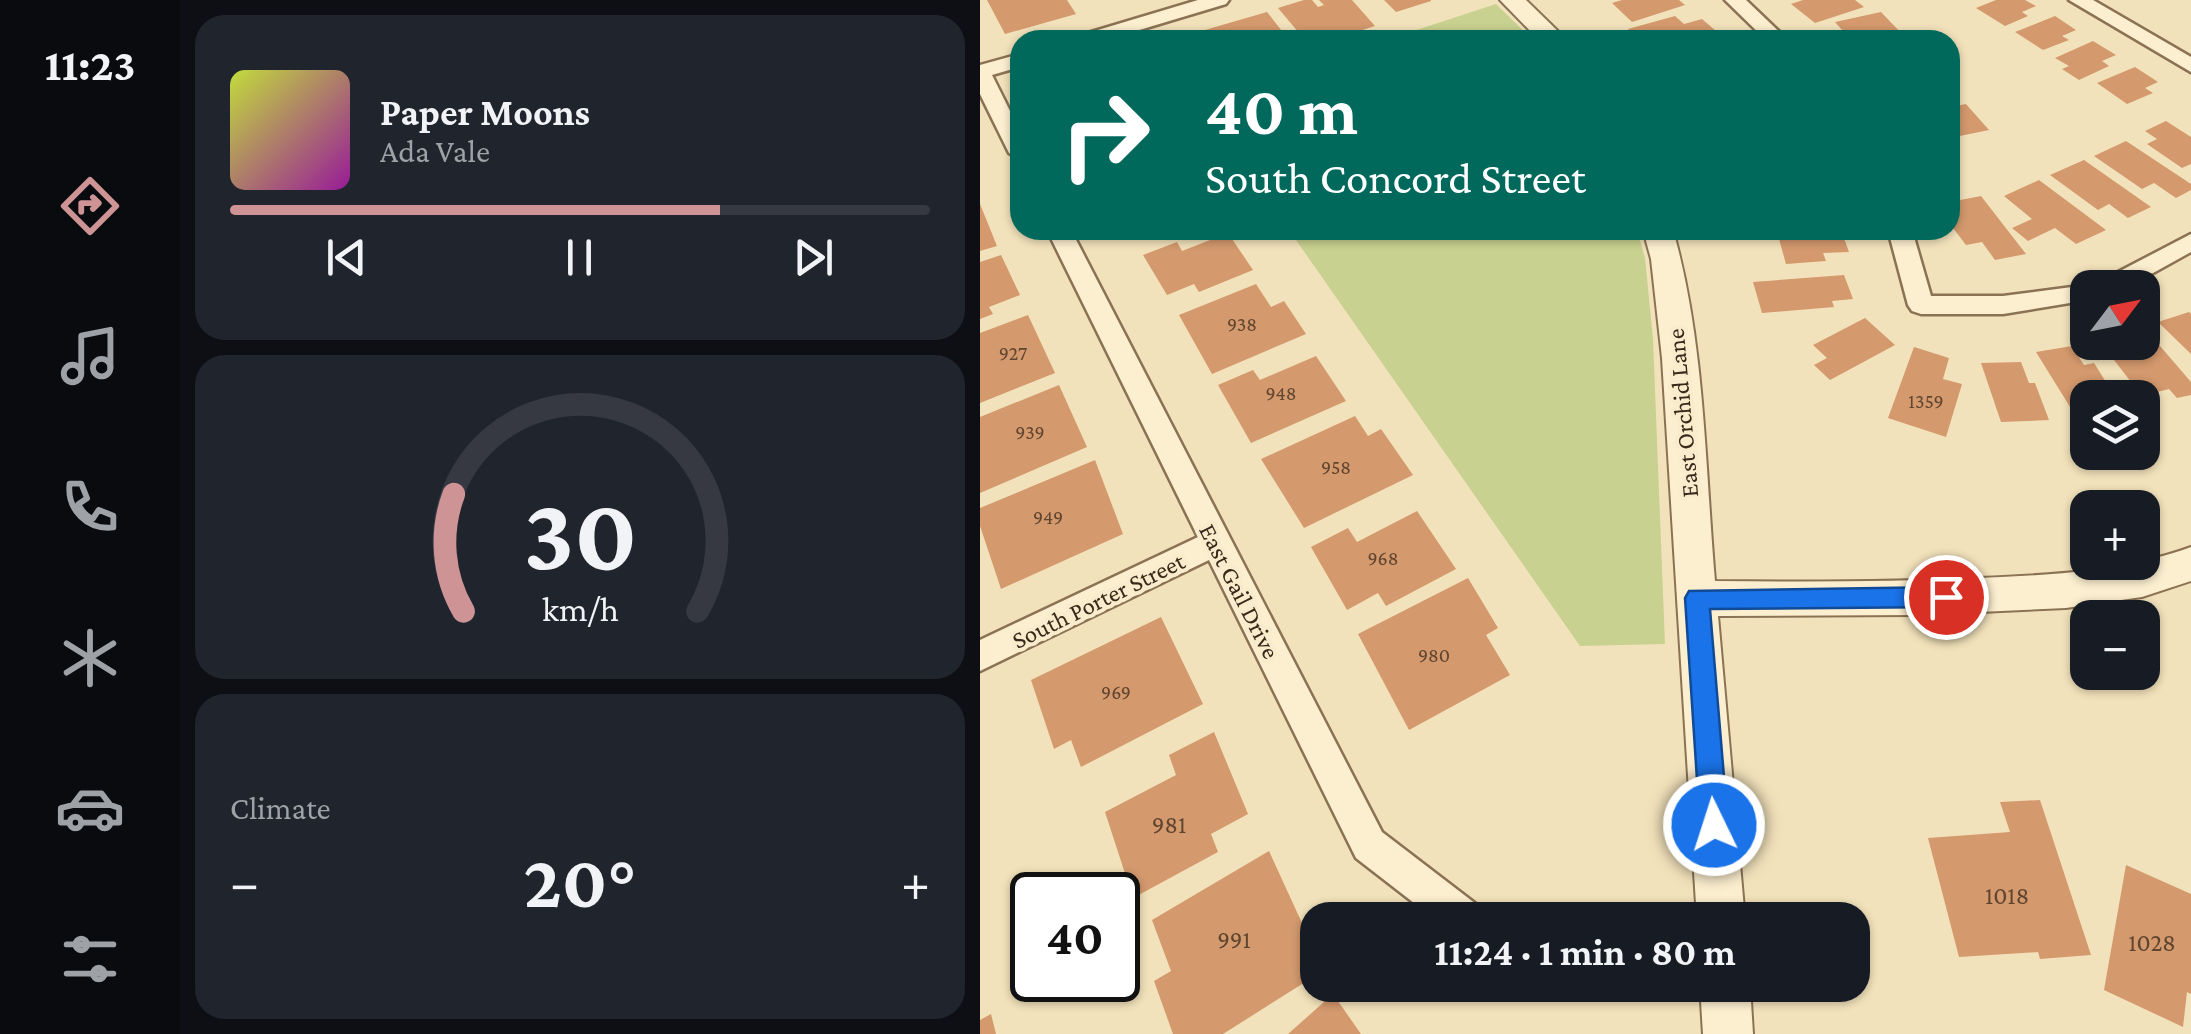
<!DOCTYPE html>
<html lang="en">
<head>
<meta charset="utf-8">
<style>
  body { margin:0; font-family:"Crimson Pro",serif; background:#20242c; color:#f1f3f6; height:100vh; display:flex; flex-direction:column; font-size:38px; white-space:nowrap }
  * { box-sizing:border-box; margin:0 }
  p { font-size:32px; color:#9ea1a6 }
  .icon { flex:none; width:55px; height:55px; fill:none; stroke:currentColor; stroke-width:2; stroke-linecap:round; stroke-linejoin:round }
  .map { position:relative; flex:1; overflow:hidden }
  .details { display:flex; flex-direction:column; gap:15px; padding:15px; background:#0d0f14; width:800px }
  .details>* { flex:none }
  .top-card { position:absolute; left:30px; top:30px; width:950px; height:210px; border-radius:30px; box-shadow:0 2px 8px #0004; background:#00695c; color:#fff; overflow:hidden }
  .needle { width:65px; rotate:58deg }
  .controls { position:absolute; left:1090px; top:270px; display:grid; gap:20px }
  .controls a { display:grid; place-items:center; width:90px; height:90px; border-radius:20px; background:#171b24; box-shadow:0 2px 8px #0004; font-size:50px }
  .speed { position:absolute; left:30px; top:872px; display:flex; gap:20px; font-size:50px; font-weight:700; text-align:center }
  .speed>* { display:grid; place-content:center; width:130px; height:130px; border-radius:50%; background:#171b24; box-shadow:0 2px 8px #0004; line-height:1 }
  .speed .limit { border:5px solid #111; border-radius:15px; background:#fff; color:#111 }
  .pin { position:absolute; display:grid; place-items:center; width:85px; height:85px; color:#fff; margin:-42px; border:5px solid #fff; border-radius:50%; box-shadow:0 2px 10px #0007 }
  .me { position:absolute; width:110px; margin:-55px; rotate:356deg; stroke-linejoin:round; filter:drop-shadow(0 0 8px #0008) }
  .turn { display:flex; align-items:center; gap:35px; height:210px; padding:0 30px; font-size:45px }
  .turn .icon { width:130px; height:130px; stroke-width:2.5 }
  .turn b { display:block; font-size:70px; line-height:85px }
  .big { font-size:75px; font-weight:700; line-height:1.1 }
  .details .widget { flex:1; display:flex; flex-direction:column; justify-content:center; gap:15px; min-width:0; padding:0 35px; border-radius:30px; background:#20242c }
  .details .dial { align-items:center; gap:0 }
  .dial svg { height:260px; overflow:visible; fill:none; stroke:#363941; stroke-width:7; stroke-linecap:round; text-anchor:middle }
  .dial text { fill:#f1f3f6; stroke:none }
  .song { display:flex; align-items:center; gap:30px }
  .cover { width:120px; height:120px; border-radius:15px; background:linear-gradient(135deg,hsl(70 70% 55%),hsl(300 70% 35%)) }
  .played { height:10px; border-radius:5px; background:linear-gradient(90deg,#cd9395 70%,#363941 70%) }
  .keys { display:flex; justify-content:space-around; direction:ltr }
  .heat { display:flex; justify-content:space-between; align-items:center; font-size:55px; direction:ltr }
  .trip { position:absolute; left:320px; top:902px; width:570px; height:100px; border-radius:30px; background:#171b24; box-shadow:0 2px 8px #0004; font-weight:700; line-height:100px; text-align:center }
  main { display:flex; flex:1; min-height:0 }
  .menu { display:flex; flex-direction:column; width:180px; justify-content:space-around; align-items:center; background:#090b0e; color:#9ea1a6 }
  .menu .icon { width:70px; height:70px }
  .menu .active { color:#cd9395 }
  .menu b { font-size:45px; color:#f1f3f6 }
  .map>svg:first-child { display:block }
  .green { fill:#c8d18f }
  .building { fill:#d4996d }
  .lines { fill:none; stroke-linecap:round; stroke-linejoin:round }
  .minor-casing { stroke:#8b7254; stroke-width:5 }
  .tertiary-casing { stroke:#8b7254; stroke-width:4 }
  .minor { fill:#fcefcf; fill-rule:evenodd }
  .tertiary { fill:#fcefcf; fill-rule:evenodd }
  .route { fill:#1a73e8; stroke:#114b97; stroke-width:2.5 }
  .labels { text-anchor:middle; stroke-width:8; stroke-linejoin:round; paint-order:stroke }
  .number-label { font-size:20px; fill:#5f452f }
  .street-label { font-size:25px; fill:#38291a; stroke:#f9eccc }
  .near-number-label { font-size:25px; fill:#5f452f }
</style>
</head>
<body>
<main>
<nav class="menu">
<b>11:23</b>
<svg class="icon active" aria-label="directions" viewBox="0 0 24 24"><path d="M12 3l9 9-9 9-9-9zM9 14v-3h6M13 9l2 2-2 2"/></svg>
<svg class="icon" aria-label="music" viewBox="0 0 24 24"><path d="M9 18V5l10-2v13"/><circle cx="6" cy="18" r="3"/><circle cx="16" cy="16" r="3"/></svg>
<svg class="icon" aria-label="phone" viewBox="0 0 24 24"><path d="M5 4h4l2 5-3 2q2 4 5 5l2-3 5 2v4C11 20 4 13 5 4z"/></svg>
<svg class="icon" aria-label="climate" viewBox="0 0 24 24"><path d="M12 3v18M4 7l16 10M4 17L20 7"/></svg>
<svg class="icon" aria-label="car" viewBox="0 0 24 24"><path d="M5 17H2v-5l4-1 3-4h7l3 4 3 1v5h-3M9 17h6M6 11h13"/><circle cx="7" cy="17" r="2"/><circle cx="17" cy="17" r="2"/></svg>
<svg class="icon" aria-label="filters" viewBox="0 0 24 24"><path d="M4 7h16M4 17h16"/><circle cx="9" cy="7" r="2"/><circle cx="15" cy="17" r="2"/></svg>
</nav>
<section class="details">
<div class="widget">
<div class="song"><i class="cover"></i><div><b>Paper Moons</b><p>Ada Vale</p></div></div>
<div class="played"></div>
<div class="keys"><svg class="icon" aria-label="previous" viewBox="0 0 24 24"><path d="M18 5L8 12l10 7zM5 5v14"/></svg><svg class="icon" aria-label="pause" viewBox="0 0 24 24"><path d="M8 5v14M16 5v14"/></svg><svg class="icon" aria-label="next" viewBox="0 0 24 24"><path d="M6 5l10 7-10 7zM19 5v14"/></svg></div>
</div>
<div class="widget dial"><svg viewBox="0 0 100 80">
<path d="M14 69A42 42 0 1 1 86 69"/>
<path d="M14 69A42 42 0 0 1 11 33" stroke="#cd9395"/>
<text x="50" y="56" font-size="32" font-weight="700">30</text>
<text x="50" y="72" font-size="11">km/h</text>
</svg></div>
<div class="widget"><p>Climate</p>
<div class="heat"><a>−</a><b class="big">20°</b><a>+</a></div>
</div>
</section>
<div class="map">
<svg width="1211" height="1034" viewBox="0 0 1211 1034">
  <rect width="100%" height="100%" fill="#f2e2bb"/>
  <g class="green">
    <path d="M516,4L553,40H406Z"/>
    <path d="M309,230H657L665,258L673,339L685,644L600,646Z"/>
  </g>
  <g class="building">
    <path d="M7,0H87L96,14L25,34Z"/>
    <path d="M324,0H332L338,7L344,5L339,0H372L395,26L351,40L347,35L325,40L298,8Z"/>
    <path d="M404,0H451V1L416,12Z"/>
    <path d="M642,0H699L705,5L652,22L632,3Z"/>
    <path d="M823,0H875L884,7L835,23L811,4Z"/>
    <path d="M1016,0H1045L1056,6L1042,12L1048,16L1025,26L996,8Z"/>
    <path d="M287,12L309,40H224L218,32Z"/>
    <path d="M901,12L922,34L893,40H846L841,34L862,30L855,22Z"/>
    <path d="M695,16L704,24L722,19L736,31L706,40H659L648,29Z"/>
    <path d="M1075,16L1096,30L1082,36L1089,40L1063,50L1035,32Z"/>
    <path d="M1113,41L1136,55L1122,61L1129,66L1099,80L1082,69L1089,66L1075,58Z"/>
    <path d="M1155,67L1178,82L1165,88L1173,93L1147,104L1117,83Z"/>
    <path d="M986,104L1009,130L970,138V107Z"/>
    <path d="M1186,121L1211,137V164L1202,168L1167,144L1177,139L1165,131Z"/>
    <path d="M1146,141L1211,184V190L1196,198L1174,183L1162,189L1114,156Z"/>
    <path d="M1104,160L1171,207L1148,218L1129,204L1118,210L1070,175Z"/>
    <path d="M1059,180L1126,230L1096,244L1075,228L1048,241L1032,228L1052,219L1024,196Z"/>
    <path d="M1001,196L1046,254L1015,260L1002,242L986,245L970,224V202Z"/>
    <path d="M0,204L17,246L0,251Z"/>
    <path d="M824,230H861L869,252L843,253L846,261L806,264L797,232Z"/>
    <path d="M248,233L273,270L219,292L214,284L187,295L163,255L197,242L202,251Z"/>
    <path d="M21,255L40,295L9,307L13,314L0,319V262Z"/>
    <path d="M864,275L873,299L852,301L854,307L782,313L773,282Z"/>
    <path d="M276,284L291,307L304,301L326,334L232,374L199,315Z"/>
    <path d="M1209,312L1211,314V354L1178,322Z"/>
    <path d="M48,315L75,373L0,403V333Z"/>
    <path d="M885,318L915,345L850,380L834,365L847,358L833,345Z"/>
    <path d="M1168,332L1211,382V395L1197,398L1189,389L1162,396L1120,342H1162V333Z"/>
    <path d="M1092,346L1104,365L1114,363L1136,398H1108V412L1095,415L1056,352Z"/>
    <path d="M934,347L969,358L963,379L982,384L966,437L908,418Z"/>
    <path d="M336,356L366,401L271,443L238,385L273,370L280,380Z"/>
    <path d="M1041,362L1049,383H1055L1069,420L1021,422L1001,363Z"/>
    <path d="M79,385L107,447L0,493V417Z"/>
    <path d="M375,416L388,436L401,429L433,475L324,528L281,459Z"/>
    <path d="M115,460L143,534L21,589L0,526V508Z"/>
    <path d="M437,511L476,569L406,606L398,593L367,610L331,547L368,528L377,542Z"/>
    <path d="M488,578L518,628L506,635L530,675L429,730L378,634Z"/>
    <path d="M181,617L223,704L101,767L91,740L74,749L51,680Z"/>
    <path d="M234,732L268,814L231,834L238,852L153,898L125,812L196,775L189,755Z"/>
    <path d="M1060,800L1111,955L1060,959L1058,952L979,957L948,838L1030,832L1020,802Z"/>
    <path d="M289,851L338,958V974L243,1034H193L174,981L191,971L172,920Z"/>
    <path d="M1146,865L1211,894V994L1207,992L1203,1027L1124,990Z"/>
    <path d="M353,994L381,1034H308Z"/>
    <path d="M11,1014L16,1034H0V1020Z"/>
  </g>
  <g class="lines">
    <defs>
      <g id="minor">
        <path d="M218,0H249L246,4L126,40H95L98,36Z"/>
        <path d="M745,0H766L808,40H786Z"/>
        <path d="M1089,0H1113L1211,57V72Z"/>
        <path d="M40,54V67L12,75L40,131V160L29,153L0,94V65Z"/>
        <path d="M67,230H91L402,832L496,904L501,920H456L376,858L229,560L0,671V640L218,537Z"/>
        <path d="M908,230H932L951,296H1023L1115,284L1211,234V252L1146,288H1108V300L1023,314H941L932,311L928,305Z"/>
      </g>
      <g id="tertiary">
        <path d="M520,0H546L587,40H559Z"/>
        <path d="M663,230H693C725,342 725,466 735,581C823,582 910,582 998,578C1071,575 1142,572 1211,547V581L1162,597L1086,608L935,615L738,616L765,920H717L682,358L671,259Z"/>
        <path d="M720,985H770L773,1034H723Z"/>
      </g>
    </defs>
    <use href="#minor" class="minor-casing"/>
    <use href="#tertiary" class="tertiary-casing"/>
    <use href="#minor" class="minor"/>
    <use href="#tertiary" class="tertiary"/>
  </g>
  <path class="route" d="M966,587L974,590L977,597L974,604L966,607L730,609L748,825L744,835L734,839L725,835L720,825L705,598L709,591Z"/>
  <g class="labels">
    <g class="number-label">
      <text x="262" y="331">938</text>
      <text x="33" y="360">927</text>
      <text x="301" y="400">948</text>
      <text x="946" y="408">1359</text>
      <text x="50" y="439">939</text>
      <text x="356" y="474">958</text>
      <text x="68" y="524">949</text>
      <text x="403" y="565">968</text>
      <text x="454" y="662">980</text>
      <text x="136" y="699">969</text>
    </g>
    <g class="street-label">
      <text transform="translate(702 413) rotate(-95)" y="9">East Orchid Lane</text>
      <text transform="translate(260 591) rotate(63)" y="9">East Gail Drive</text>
      <text transform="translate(118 600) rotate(-26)" y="9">South Porter Street</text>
    </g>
    <g class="near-number-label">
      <text x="189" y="833">981</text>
      <text x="1027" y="904">1018</text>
      <text x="254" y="948">991</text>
      <text x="1172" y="951">1028</text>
    </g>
  </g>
</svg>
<div class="controls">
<a><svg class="needle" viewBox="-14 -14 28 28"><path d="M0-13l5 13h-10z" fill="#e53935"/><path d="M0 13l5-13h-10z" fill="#9ea1a6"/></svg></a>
<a><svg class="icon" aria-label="layers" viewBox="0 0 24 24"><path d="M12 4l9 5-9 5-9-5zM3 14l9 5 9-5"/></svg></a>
<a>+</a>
<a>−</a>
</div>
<div class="speed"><div class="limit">40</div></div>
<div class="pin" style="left:966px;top:597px;background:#d93025"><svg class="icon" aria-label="arrive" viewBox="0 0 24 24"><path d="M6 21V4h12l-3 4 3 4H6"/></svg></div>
<svg class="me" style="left:734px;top:825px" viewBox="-20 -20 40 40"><circle r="17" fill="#1a73e8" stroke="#fff" stroke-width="3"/><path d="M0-11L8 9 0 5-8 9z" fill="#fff"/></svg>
<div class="trip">11:24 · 1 min · 80 m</div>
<div class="top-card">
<div class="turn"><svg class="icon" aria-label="right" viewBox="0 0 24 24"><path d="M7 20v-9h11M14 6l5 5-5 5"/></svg><div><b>40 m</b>South Concord Street</div></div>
</div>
</div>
</main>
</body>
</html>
